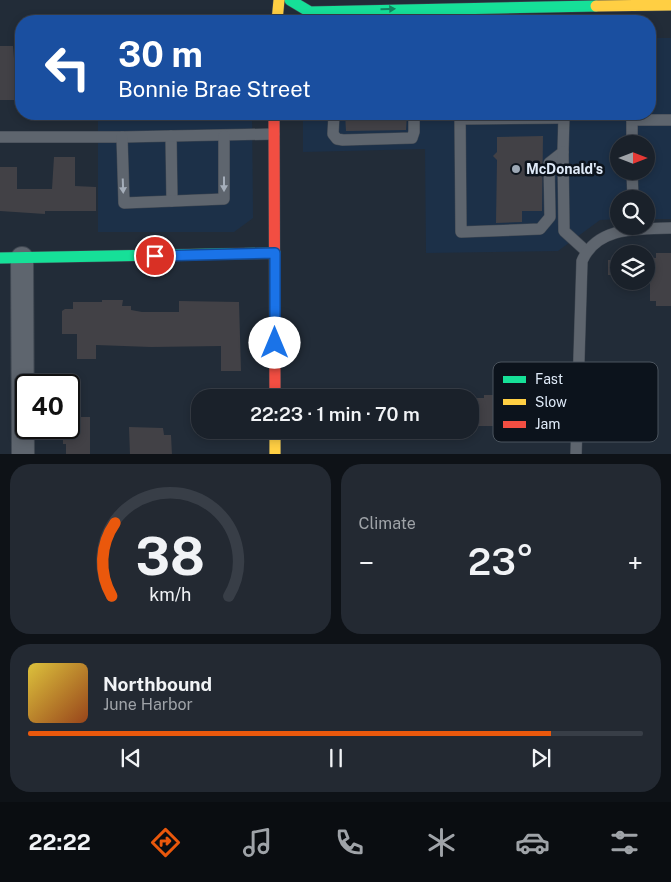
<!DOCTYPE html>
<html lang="en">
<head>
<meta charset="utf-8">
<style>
  body { margin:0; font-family:"Public Sans",sans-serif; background:#232932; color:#f1f3f6; height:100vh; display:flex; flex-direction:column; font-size:19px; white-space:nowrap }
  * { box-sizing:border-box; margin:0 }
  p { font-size:16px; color:#9fa3a8 }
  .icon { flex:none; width:28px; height:28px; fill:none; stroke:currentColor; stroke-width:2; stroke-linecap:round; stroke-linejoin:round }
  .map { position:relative; height:454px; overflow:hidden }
  .sheet { display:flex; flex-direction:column; gap:10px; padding:10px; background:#0e1217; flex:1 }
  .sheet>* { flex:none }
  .top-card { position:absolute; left:15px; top:15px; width:641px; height:105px; border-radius:20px; box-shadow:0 2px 8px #0003,0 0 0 1px #383e47; background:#1a4fa0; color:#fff; overflow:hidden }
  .needle { width:32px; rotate:90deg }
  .fabs { position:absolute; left:610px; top:135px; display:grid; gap:10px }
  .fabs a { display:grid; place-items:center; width:45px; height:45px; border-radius:50%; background:#1a212a; box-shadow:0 2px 8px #0003,0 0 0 1px #383e47; font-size:25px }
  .speed { position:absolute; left:15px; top:374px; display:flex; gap:10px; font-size:25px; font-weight:700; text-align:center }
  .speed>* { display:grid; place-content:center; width:65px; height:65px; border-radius:50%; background:#1a212a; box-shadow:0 2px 8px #0003,0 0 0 1px #383e47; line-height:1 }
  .speed .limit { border:2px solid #111; border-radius:8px; background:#fff; color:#111 }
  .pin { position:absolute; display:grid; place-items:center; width:42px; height:42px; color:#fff; margin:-21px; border:2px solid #fff; border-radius:50%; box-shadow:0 1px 5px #0007 }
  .me { position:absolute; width:55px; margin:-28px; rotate:0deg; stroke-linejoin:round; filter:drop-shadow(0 0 4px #0008) }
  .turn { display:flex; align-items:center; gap:18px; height:105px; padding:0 20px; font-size:22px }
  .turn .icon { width:65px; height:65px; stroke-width:2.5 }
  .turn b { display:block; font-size:35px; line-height:42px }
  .big { font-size:38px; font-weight:600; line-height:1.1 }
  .sheet .tile { flex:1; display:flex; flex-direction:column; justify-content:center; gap:8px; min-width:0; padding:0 18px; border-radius:20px; background:#232932 }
  .sheet .dial { align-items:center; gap:0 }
  .dial svg { height:130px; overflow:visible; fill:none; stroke:#383e47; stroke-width:7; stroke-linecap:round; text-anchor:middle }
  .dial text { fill:#f1f3f6; stroke:none }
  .song { display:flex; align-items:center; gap:15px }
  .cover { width:60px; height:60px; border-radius:8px; background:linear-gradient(135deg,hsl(50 70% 55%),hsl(20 70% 35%)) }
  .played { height:5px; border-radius:2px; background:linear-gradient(90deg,#ea580c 85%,#383e47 85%) }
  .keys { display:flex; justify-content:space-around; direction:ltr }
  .heat { display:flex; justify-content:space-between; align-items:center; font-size:28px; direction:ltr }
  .sheet .tiles { flex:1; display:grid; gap:10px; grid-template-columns:1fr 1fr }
  .tile:last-child { grid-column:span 2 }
  .trip { position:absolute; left:191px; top:389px; width:288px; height:50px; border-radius:20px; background:#1a212a; box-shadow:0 2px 8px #0003,0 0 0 1px #383e47; font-weight:600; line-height:50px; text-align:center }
  .dock { display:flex; height:80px; justify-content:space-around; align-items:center; background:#0a0d11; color:#9fa3a8 }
  .dock .icon { width:35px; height:35px }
  .dock .on { color:#ea580c }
  .dock b { font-size:22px; color:#f1f3f6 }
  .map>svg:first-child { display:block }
  .built { fill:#1c3048; fill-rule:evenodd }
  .building { fill:#424146 }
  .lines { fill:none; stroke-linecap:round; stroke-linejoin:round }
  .lane-casing { stroke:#404852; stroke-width:12 }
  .street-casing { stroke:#404852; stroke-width:24 }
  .fast-casing { stroke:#404852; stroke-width:12 }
  .slow-casing { stroke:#404852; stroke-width:12 }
  .jam-casing { stroke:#404852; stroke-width:12 }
  .lane { stroke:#5e656e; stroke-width:11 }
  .street { stroke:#5e656e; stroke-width:22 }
  .fast { stroke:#16e098; stroke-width:11 }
  .slow { stroke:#ffcf43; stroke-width:11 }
  .jam { stroke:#f24e42; stroke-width:11 }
  .oneway { fill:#128460 }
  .oneway2 { fill:#a5aeba }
  .route-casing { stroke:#114b97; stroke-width:12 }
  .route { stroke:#1a73e8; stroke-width:9 }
  .poi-dot { fill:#9da8b5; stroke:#0c131c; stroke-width:2 }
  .labels { text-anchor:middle; stroke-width:5; stroke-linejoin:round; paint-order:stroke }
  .poi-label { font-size:14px; font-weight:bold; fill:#dfeaf8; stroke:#0c131c; text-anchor:start }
  .key { fill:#0c131c; stroke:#4b545e; stroke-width:1 }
  .key-label { font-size:14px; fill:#dfeaf8 }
</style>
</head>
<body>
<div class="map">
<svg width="671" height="455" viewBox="0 0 671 455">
  <rect width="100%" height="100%" fill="#222c38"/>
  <g class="built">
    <path d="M650,38H671V219H646V199H619V219L600,220L558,251L426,253L425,149L303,152V114H650ZM619,144H646V171H619Z"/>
    <path d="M98,114H252L253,218L234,232H98Z"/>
  </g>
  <g class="building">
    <path d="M0,46H13L14,58H21V78H14V100H0Z"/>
    <path d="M345,114H407L406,130L346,131Z"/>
    <path d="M543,136L542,211H522V222L496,223L497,160L493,156L497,152V137Z"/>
    <path d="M54,157H75V186L96,187V211H45V214L0,211V167H17V189H52Z"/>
    <path d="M656,253H671V306H656V301H650V275H646V257L656,258Z"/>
    <rect x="608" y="260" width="11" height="15"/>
    <path d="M102,300H123L122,306H131V310L142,312H179V301L239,302L241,371H221V346L151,347L96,345V359H77V334H62V311L65,309H73V302H102Z"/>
    <path d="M484,395H537V398H541V426H474V398H484Z"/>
    <path d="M69,417H90V455H66V444H63V428H69Z"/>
    <path d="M129,427L163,428L164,435H171L172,455H130Z"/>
  </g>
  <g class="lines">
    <defs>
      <g id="lane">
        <path d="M334,114L333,134L337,139L343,140L412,138L414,132V114"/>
        <path d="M460,114L461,232L540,229L550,217L549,163L563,152L564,114"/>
        <path d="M632,114V144"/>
        <path d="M460,119L564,118"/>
        <path d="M632,120H671"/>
        <path d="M171,136L172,201"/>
        <path d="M0,137H122L274,134"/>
        <path d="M122,137L124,203L224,199V136"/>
        <path d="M563,152L564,231L586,251"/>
        <path d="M632,171L633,199"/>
        <path d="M576,455L582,261C597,226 638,229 671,228"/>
      </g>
      <path id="street" d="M22,258L23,455"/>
      <g id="fast">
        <path d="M290,0L310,12L596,6"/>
        <path d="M0,258L275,253"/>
      </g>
      <g id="slow">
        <path d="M596,6L671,5"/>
        <path d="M277,21L279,0"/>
        <path d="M275,430V455"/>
      </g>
      <path id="jam" d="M274,114L275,398"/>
    </defs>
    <use href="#lane" class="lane-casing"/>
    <use href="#street" class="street-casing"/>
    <use href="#fast" class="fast-casing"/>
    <use href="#slow" class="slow-casing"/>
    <use href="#jam" class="jam-casing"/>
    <use href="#lane" class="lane"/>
    <use href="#street" class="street"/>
    <use href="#fast" class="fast"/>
    <use href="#slow" class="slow"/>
    <use href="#jam" class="jam"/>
  </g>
  <defs><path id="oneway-solid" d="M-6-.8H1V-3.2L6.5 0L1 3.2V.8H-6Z" transform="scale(1.25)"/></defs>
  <use class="oneway" href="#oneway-solid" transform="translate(388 9) rotate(-2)"/>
  <g class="oneway2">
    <use href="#oneway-solid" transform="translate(224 184) rotate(90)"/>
    <use href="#oneway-solid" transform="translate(123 186) rotate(88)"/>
  </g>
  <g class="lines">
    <defs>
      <path id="route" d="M155,256L275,253V343"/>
    </defs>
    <use href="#route" class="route-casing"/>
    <use href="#route" class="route"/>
  </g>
  <circle class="poi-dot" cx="516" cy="169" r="5"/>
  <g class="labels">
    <g class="poi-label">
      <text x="526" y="174">McDonald's</text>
    </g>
  </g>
  <rect x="493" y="362" width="165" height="80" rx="8" class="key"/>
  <rect x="503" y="376" width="23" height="7" fill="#16e098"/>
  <rect x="503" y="399" width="23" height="6" fill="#ffcf43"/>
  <rect x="503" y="421" width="23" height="7" fill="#f24e42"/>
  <g class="key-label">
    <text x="535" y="384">Fast</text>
    <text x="535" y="407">Slow</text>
    <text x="535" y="429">Jam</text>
  </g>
</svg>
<div class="fabs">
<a><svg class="needle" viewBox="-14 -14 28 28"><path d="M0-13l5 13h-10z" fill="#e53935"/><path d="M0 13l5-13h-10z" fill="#9fa3a8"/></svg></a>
<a><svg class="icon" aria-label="search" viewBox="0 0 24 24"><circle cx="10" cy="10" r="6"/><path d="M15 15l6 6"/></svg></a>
<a><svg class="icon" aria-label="layers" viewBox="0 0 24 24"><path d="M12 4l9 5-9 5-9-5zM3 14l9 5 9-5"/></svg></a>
</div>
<div class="speed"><div class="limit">40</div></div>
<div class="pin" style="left:155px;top:256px;background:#d93025"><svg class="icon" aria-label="arrive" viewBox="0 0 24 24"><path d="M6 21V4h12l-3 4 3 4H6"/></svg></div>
<svg class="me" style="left:275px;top:343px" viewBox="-20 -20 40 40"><circle r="19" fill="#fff"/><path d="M0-13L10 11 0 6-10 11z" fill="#1a73e8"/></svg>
<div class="trip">22:23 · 1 min · 70 m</div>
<div class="top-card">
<div class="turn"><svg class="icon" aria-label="left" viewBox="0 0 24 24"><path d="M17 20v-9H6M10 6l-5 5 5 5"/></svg><div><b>30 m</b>Bonnie Brae Street</div></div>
</div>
</div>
<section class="sheet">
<div class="tiles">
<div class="tile dial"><svg viewBox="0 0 100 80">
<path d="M14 69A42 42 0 1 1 86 69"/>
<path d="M14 69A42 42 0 0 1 16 24" stroke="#ea580c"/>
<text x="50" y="56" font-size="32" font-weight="700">38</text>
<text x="50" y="72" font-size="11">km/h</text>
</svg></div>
<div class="tile"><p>Climate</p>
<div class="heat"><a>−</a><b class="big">23°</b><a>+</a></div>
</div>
<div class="tile">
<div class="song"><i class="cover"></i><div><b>Northbound</b><p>June Harbor</p></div></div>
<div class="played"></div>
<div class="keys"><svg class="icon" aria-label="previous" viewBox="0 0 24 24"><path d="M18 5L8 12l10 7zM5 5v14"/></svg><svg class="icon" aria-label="pause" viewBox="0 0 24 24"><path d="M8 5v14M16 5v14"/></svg><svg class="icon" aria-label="next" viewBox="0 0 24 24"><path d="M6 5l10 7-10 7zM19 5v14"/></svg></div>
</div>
</div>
</section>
<nav class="dock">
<b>22:22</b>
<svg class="icon on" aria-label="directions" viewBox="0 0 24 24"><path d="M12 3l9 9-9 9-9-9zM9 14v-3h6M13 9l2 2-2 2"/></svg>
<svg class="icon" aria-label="music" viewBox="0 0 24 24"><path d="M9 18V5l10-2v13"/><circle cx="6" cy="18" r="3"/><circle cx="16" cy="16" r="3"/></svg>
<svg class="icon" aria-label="phone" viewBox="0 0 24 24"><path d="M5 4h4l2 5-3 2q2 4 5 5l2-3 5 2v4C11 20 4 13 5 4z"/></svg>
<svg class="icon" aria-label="climate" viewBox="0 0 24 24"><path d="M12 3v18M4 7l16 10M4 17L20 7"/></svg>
<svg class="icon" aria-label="car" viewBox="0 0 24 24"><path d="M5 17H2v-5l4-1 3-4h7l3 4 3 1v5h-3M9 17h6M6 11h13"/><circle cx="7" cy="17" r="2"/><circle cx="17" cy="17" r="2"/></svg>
<svg class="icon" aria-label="filters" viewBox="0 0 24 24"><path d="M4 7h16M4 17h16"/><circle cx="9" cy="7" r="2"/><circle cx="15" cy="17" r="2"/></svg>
</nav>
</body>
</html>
